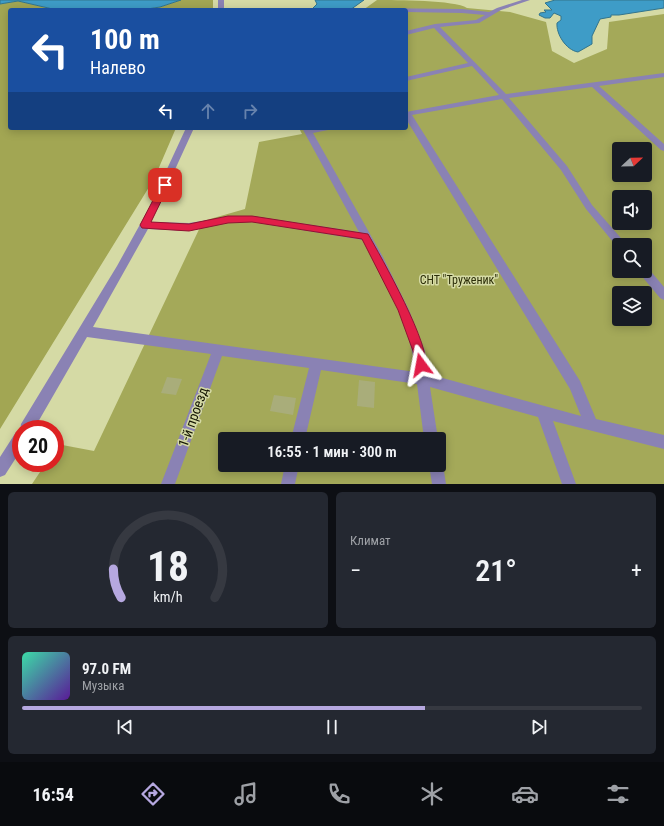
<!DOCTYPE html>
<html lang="ru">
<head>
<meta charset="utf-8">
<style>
  body { margin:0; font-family:"Roboto Condensed",sans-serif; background:#242831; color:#f1f3f6; height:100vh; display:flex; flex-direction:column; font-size:15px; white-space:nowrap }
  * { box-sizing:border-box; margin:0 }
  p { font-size:13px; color:#9ea1a6 }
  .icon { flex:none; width:22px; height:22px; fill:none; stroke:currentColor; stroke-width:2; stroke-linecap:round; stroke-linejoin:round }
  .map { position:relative; height:484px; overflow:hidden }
  .drawer { display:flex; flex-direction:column; gap:8px; padding:8px; background:#0d0f14; flex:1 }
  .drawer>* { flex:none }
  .guide { position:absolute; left:8px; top:8px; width:400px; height:122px; border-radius:4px; box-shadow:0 2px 10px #0003; background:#1a4fa0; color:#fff; overflow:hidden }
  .needle { width:26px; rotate:68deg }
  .controls { position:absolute; left:612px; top:142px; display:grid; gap:8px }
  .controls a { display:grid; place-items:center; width:40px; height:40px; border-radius:4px; background:#171b24; box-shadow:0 2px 10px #0003; font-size:20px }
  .speed { position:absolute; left:12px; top:420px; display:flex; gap:8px; font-size:20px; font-weight:700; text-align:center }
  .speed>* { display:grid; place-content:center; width:52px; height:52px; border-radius:50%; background:#171b24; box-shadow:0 2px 10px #0003; line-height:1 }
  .speed .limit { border:6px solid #d22; background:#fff; color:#111 }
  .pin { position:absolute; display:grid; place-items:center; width:34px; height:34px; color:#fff; margin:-17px; border-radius:8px; box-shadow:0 2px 6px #0006 }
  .me { position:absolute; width:44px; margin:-22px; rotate:347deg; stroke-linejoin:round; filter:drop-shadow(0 0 3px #0008) }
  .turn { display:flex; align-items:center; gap:14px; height:84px; padding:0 16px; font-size:18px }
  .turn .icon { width:52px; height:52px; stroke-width:2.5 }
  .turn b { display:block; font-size:28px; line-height:34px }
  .lanes { display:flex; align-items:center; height:38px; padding:0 16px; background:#0003; justify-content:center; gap:20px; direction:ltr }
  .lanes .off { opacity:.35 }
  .big { font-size:30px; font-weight:600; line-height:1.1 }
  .drawer .widget { flex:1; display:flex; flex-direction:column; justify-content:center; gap:6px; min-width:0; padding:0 14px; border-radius:6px; background:#242831 }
  .drawer .dial { align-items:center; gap:0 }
  .dial svg { height:104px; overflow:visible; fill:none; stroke:#363941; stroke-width:7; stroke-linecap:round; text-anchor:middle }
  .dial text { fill:#f1f3f6; stroke:none }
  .song { display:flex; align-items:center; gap:12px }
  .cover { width:48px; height:48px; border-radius:6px; background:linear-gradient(135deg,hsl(160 70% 55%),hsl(270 70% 35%)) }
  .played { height:4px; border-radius:2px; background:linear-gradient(90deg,#b6a8e0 65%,#363941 65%) }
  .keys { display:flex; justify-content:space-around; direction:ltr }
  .heat { display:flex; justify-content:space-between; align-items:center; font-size:22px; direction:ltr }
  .drawer .tiles { flex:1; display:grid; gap:8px; grid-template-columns:1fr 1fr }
  .widget:last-child { grid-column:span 2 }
  .trip { position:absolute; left:218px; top:432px; width:228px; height:40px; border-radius:4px; background:#171b24; box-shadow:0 2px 10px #0003; font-weight:600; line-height:40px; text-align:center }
  .tabs { display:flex; height:64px; justify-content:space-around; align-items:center; background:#090b0e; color:#9ea1a6 }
  .tabs .icon { width:28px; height:28px }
  .tabs .on { color:#b6a8e0 }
  .tabs b { font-size:18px; color:#f1f3f6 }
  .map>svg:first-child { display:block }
  .green { fill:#a4a959; fill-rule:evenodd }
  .forest { fill:#a2a653 }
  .water { fill:#3e9cc7; stroke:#32748c }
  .building { fill:#a9ad7a }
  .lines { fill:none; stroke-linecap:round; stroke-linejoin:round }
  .minor { fill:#8a82b4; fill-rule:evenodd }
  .route { fill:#e11d48; stroke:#92132f }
  .labels { text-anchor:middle; stroke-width:3; stroke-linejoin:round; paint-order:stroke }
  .park-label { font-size:12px; fill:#2c2e08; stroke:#d5daa5 }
  .near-street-label { font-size:14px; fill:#151604; stroke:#d5daa5 }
</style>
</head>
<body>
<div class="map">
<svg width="664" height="484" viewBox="0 0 664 484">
  <rect width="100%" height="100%" fill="#d5daa5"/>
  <path class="green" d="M377,0C396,0 455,0 467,8L510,12L546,22L552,51L574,63L607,49L609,22L664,14V484H32L46,463H55V448L57,444L94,451L203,221L245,209L259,142L302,134L299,128H406V10H363ZM619,149H645V175H619ZM619,197H645V223H619ZM619,245H645V271H619ZM619,293H645V319H619ZM225,439H439V465H225Z"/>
  <g class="forest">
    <path d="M181,0H213V10H141L160,7Z"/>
    <path d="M18,1L57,10H10V128H176L154,179L0,429V4Z"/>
  </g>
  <g class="water">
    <path d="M0,0H181L160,7L141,10H57L18,1L0,4Z"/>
    <path d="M315,0H364L350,10H311L317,4Z"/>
    <path d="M555,0H664V8L619,15H611V17L600,19L592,36V44L578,52C566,50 556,34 557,23L561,20V16L554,13L550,18H545L539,15L540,13L546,12L544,10H552L545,3Z"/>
  </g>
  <g class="building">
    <path d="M167,377L182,379L176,395L161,393Z"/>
    <path d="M359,380L375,382L374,408L357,406Z"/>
    <path d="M274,395L296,398L293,415L270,411Z"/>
  </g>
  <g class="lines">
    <g class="minor">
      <rect x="218" y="0" width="6" height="10"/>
      <path d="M522,0H530L501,10L479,23L440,27L506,94L664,73V77L599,86L664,144V151L661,150L592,87L509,98L567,166L592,205L627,245H619L618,248L586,209L561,170L502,99L412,115L580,381L596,419L664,435V449L553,421L576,484H562L538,417L430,387L438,439H424L417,384L321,370L305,439H291L309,368L222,356L175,484H161L211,354L87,337L34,429H21V450L5,475L0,477V457L16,432L20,431L21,424L117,266L148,210L186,128H194L151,222L189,223L228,217L252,216L359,232L302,128H332L328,130L313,133L383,257L409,310L425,351L428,374L581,416L570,389L406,119V112L499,95L472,66L406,81V77L468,63L434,28L406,35V31L435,24L476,20L485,15L462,13L406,12V10H369L372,8L462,9L489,12L497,8ZM252,222L363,240C385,281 410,326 416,372L93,327L148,229L189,231L228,223Z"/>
      <path d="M645,267L648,268L664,287V300L660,298L640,274L639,271H645Z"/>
      <path d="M439,459L443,465L446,484H432L429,465H439Z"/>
      <path d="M285,465H299L295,484H281Z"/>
    </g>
  </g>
  <path class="route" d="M165,182L169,185L151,222L189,224L228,216H252L368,234C380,255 434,350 425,369L421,371L417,369L413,351L398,310L362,239L252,222L228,223L189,231L142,228L140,225L161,185Z"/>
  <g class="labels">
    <g class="park-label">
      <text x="459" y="284">СНТ "Труженик"</text>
    </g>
    <g class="near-street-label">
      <text transform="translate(193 417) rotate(-70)" y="5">1-й проезд</text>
    </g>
  </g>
</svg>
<div class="controls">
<a><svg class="needle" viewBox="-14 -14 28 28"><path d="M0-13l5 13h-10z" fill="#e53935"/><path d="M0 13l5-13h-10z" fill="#9ea1a6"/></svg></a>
<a><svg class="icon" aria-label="sound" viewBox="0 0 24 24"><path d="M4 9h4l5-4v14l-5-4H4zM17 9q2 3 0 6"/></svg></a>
<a><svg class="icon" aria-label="search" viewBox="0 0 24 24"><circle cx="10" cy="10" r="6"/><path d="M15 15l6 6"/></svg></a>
<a><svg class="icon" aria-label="layers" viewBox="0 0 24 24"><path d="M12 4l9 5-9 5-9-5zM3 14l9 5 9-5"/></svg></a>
</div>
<div class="speed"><div class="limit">20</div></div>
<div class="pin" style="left:165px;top:185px;background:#d93025"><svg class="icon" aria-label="arrive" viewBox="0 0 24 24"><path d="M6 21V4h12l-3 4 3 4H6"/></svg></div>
<svg class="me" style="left:421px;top:365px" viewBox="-20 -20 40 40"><path d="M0-17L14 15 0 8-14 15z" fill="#e11d48" stroke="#fff" stroke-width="4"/></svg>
<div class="trip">16:55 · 1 мин · 300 m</div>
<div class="guide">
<div class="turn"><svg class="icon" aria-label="left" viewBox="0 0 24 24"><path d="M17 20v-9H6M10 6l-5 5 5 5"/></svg><div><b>100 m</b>Налево</div></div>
<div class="lanes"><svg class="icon" aria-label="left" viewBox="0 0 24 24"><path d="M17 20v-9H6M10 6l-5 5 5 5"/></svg><svg class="icon off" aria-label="ahead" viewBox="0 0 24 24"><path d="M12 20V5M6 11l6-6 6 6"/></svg><svg class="icon off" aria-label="right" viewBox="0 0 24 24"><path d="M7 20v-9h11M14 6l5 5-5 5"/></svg></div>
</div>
</div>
<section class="drawer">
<div class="tiles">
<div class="widget dial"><svg viewBox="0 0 100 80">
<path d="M14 69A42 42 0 1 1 86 69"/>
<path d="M14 69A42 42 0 0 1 8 47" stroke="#b6a8e0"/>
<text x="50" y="56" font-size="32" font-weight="700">18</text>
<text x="50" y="72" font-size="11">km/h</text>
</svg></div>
<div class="widget"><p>Климат</p>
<div class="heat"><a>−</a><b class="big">21°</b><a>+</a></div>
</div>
<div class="widget">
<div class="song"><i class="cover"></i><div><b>97.0 FM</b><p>Музыка</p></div></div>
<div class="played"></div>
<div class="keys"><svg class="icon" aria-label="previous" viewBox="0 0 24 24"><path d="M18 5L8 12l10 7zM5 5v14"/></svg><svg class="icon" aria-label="pause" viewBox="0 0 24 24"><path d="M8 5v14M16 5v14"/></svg><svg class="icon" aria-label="next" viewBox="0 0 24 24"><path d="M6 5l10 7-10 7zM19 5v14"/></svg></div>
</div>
</div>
</section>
<nav class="tabs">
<b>16:54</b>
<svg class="icon on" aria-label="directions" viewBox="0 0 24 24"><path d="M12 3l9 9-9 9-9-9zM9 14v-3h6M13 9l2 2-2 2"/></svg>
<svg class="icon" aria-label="music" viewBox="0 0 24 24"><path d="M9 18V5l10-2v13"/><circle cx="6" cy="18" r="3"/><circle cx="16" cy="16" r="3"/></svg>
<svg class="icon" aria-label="phone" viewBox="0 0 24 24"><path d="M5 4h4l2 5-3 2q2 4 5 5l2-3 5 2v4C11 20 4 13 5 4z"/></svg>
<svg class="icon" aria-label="climate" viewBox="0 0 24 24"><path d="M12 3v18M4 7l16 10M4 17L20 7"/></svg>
<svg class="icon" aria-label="car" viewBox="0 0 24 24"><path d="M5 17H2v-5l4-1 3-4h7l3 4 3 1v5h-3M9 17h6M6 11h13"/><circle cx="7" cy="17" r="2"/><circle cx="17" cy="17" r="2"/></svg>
<svg class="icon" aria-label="filters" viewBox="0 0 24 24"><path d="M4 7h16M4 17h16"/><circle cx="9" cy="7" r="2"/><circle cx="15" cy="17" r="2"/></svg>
</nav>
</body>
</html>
